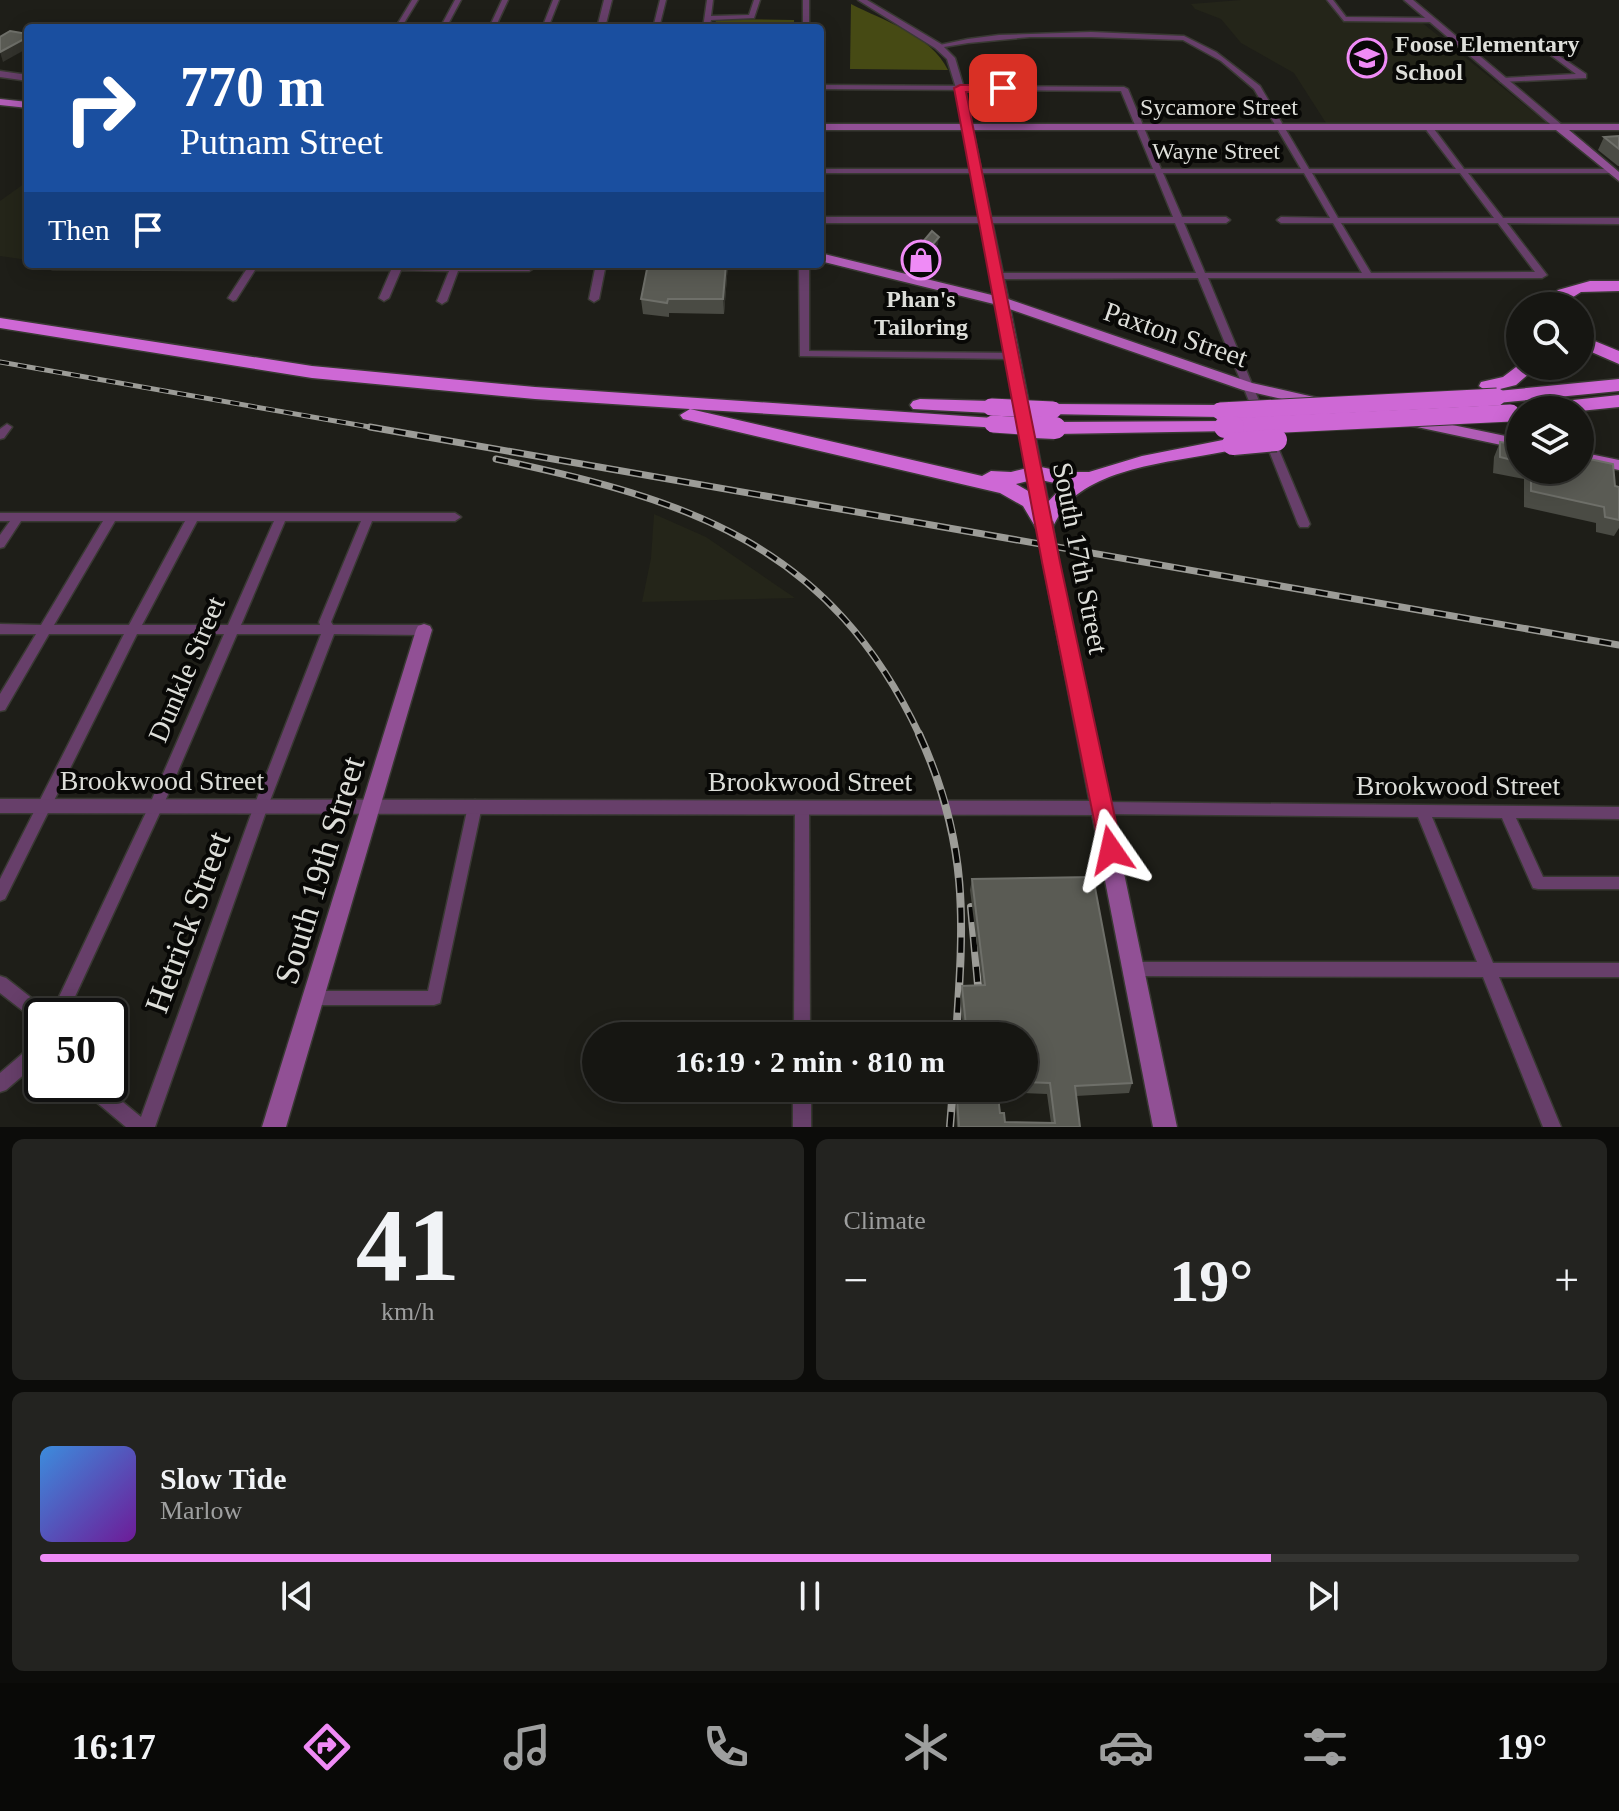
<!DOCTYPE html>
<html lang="en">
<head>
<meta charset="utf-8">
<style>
  body { margin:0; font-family:Georgia,serif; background:#232320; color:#f1f3f6; height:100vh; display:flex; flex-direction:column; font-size:30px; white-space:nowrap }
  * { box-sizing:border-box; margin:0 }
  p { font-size:26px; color:#9e9f9f }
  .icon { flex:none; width:44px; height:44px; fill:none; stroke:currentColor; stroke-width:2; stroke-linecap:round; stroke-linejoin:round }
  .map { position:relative; height:1127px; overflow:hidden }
  .drawer { display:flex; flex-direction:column; gap:12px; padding:12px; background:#0c0c0a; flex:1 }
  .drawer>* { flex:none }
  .top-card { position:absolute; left:24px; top:24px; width:800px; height:244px; border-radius:8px; box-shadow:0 4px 20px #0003,0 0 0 2px #353532; background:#1a4fa0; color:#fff; overflow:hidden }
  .buttons { position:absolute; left:1506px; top:292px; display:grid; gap:16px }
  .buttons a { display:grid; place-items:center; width:88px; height:88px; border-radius:50%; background:#161612; box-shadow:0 4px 20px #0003,0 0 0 2px #353532; font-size:40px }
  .speed { position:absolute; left:24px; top:998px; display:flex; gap:16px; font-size:40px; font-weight:700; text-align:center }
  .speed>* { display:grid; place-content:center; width:104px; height:104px; border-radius:50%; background:#161612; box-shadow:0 4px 20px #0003,0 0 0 2px #353532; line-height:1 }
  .speed .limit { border:4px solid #111; border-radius:12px; background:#fff; color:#111 }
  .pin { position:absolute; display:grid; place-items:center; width:68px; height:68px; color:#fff; margin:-34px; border-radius:16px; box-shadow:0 4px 12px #0006 }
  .me { position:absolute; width:88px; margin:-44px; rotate:349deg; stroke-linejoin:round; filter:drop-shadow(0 0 6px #0008) }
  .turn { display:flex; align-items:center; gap:28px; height:168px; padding:0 24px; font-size:36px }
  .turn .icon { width:104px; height:104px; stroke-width:2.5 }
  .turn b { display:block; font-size:56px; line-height:68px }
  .then { display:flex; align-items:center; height:76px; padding:0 24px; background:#0003; gap:16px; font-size:30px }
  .big { font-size:60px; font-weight:700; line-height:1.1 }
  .drawer .card { flex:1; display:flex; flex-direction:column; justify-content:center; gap:12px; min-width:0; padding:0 28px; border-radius:12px; background:#232320 }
  .drawer .dial { align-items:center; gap:0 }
  .dial b { font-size:104px; line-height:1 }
  .song { display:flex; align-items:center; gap:24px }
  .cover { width:96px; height:96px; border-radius:12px; background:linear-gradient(135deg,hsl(210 70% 55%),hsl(280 70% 35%)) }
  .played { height:8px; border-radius:4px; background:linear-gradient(90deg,#ef8bf6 80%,#353532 80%) }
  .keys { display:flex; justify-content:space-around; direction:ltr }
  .heat { display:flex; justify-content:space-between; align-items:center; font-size:44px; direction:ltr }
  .drawer .tiles { flex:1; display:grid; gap:12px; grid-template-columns:1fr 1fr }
  .card:last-child { grid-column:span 2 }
  .trip { position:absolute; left:582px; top:1022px; width:456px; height:80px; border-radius:40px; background:#161612; box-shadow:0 4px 20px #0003,0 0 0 2px #353532; font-weight:700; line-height:80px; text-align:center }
  .dock { display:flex; height:128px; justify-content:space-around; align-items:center; background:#090907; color:#9e9f9f }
  .dock .icon { width:56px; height:56px }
  .dock .current { color:#ef8bf6 }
  .dock b { font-size:36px; color:#f1f3f6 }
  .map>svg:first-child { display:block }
  .built { fill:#242519 }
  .green { fill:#464a14 }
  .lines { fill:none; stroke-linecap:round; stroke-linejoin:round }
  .minor-casing { stroke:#393933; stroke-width:3 }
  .tertiary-casing { stroke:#393933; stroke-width:3 }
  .secondary-casing { stroke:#393933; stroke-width:3 }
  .primary-casing { stroke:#393933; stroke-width:3 }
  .motorway-casing { stroke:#393933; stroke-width:3 }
  .minor { fill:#673f6a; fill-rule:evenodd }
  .tertiary { fill:#673f6a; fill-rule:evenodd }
  .secondary { fill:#915095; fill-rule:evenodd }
  .primary { fill:#b15db7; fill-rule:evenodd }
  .motorway { fill:#ce68d5; fill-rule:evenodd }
  .rail-far2-casing { stroke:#9c9c97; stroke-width:5 }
  .rail-far1-casing { stroke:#9c9c97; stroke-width:7 }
  .rail-casing { stroke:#9c9c97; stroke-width:8 }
  .rail-far2 { stroke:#080806; stroke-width:3; stroke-dasharray:9; stroke-linecap:butt }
  .rail-far1 { stroke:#080806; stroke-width:4; stroke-dasharray:12; stroke-linecap:butt }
  .rail { stroke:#080806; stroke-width:5; stroke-dasharray:15; stroke-linecap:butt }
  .secondary-bridge-casing { stroke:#393933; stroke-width:19; stroke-linecap:butt }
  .motorway-bridge-far1-casing { stroke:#393933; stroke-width:19; stroke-linecap:butt }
  .motorway-bridge-casing { stroke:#393933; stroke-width:25; stroke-linecap:butt }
  .secondary-bridge { stroke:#915095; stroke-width:16 }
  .motorway-bridge-far1 { stroke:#ce68d5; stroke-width:17 }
  .motorway-bridge { stroke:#ce68d5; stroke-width:22 }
  .wall { fill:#4a4b44; fill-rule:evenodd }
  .shaded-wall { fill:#32322c }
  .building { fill:#5a5b54; stroke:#6e6f69; stroke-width:2 }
  .route { fill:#e11d48; stroke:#92132f; stroke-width:2 }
  .labels { text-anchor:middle; stroke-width:8; stroke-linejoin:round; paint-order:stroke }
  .far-poi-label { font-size:24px; font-weight:bold; fill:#ddded9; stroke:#080806; text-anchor:start }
  .far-street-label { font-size:24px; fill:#ddded9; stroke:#080806 }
  .street-label { font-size:28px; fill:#ddded9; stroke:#080806 }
  .near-street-label { font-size:34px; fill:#ddded9; stroke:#080806 }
</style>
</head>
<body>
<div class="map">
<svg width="1619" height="1127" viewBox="0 0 1619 1127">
  <rect width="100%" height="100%" fill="#1e1e18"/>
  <g class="built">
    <path d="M1241,0H1325L1342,21H1420L1547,123H1326L1294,73L1241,43L1221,19L1195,9L1191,4Z"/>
    <path d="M28,181V260L0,256V201Z"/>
    <path d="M654,514L706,537L795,598L642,602L651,558Z"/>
  </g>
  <g class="green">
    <path d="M851,4C884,21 931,35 948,70L850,69Z"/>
    <path d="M716,19L794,20V28H715Z"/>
  </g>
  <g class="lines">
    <defs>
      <g id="minor">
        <path d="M412,0H418L401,28H395Z"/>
        <path d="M455,0H461L446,28H440Z"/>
        <path d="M502,0H508L495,28H489Z"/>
        <path d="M553,0H559L548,28H542Z"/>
        <path d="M660,0H666L659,28H653Z"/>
        <path d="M707,0H713L711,16L749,15L754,0H760L754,18L711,20L709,28H703Z"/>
        <rect x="803" y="0" width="6" height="28"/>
        <path d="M1327,0H1333L1346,17L1432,18L1435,20L1432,22L1344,21Z"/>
        <path d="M1091,32L1184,36L1216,52L1260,86L1309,169H1456L1424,127L1428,125H1431L1464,169H1612L1616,171L1612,173H1468L1503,218H1619V224L1507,223L1547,275L1542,278H1208L1264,413L1259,416L1254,413L1198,278L998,279L993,276L998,273H1196L1175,223H820V217H1173L1155,173H820V169H1153L1121,91L820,89V85L1124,87L1128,89L1161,169H1301L1254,89L1221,61L1183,40L1091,37H1030L968,43L938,48L935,46L968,39L999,35ZM1163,173H1304L1330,218L1281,217L1277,220L1281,223H1333L1362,273H1205L1184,223H1226L1230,220L1226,217H1182ZM1312,173H1460L1494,218H1338ZM1341,223H1498L1535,272L1371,273Z"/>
        <path d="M1543,45L1586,74V78L1500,82V78H1503L1576,74L1541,48V46Z"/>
        <path d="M55,264L529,265L534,268L529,271H458L447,301L442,304L437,301L449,271L401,270L389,298L384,301L379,298L391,270H255L236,300L233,301L228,298L246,270L52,269V265Z"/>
        <path d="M596,264H606L599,299L594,302L589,299Z"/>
        <path d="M799,264H809V351L1013,353L1018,356L1013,359L800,356Z"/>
        <path d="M7,424L12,427L4,438L0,439V429Z"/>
        <path d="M1269,435L1274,438L1310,524L1308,527H1300L1298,524L1264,438Z"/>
        <path d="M0,513H455L461,517L455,521H372L331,622L333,625H424L428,627L430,630L428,633L424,635L334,634L268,806L155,1127H126L82,1090L79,1084H101L141,1117L254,806L321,634H237L163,806L66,1016H42V1024L36,1021L0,993V976L6,978L48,1011L50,1016L149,806L224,634H137L5,899L0,901V879L124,634H49L5,710L0,711V694L36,634H0V624L41,625L103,521H21L4,547L0,548V535L10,521H0ZM115,521H185L129,625H54ZM197,521H274L228,625H142ZM285,521H361L319,622L320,625H241Z"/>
        <path d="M475,800L480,802L482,806L440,1003L434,1005H314L308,1003L306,998L308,993L314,991H428L468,806L470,802Z"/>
        <path d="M802,801L807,803L809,807L810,1036H794L795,807L797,803Z"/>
        <path d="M1103,802L1619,807V819L1516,818L1543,877H1619V889H1538L1533,888L1502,818L1432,817L1493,963H1619V977H1499L1561,1127H1543L1483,977L1134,976L1128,974L1126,969L1128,964L1134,962H1477L1418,817L1103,814L1098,812L1096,808L1098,804Z"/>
        <path d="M42,1040V1059L6,1090L0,1092V1073L36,1042Z"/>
        <rect x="793" y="1088" width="18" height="39"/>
      </g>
      <g id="tertiary">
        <path d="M604,0H612L605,28H597Z"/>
        <path d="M858,0H867L941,44L955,58L964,88L1009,302L1007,304H999L997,302L956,88L947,59L935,48Z"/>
        <path d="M1404,0H1413L1562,125V129H1556Z"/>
        <path d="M0,71L28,75V81L0,77Z"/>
        <path d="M0,799L1103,801L1109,803L1111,808L1109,813L1103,815L0,813Z"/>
      </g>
      <g id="secondary">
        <path d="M820,124H1619V130H1569L1619,172V181L1556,130H820Z"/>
        <path d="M1003,298L1009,302L1052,521L1044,526L1036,521L997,302Z"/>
        <path d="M1051,557L1059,562L1177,1127H1153L1043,562Z"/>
        <path d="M424,624L430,626L432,630L286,1127H262L416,630L418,626Z"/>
      </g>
      <g id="primary">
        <path d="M0,99L28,102V108L0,105Z"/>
        <path d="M820,253L1008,299L1252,383L1327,400L1329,403L1321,408L1243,390L998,305L820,261Z"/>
        <path d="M1409,416L1520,439V449L1403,424L1401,421L1403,418Z"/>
        <path d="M1580,452L1619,460V470L1580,462Z"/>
      </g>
      <g id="motorway">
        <path d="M1590,281H1619V291L1581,292L1559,306H1541L1558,290Z"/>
        <path d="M0,318L312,366L535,387L993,418L1000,420L1003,424L1000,428L690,409L982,476L991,471L1011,472L1036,466L1065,472H1089L1142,456L1233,438L1243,444L1240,448C1190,461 1107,463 1069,502C1062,509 1057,519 1052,528H1036L1023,506L1000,493L683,419L680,415L690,409L535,399L312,378L0,328ZM1036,479L1064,485L1044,506L1037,496L1016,484Z"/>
        <path d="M1580,335L1619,351V364L1580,347Z"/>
        <path d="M1520,364L1538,366L1516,385L1488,392L1479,386L1481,382L1503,377Z"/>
        <path d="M1619,379V391L1497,403L1487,397L1497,391Z"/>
        <path d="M1619,395V407L1580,411L1526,410L1536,404Z"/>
        <path d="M920,399L991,401L1001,407L991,413L913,409L910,405L913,401Z"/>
        <path d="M1053,404L1220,405L1230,411L1220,417L1046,414L1043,410Z"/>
        <path d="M1225,421L1232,423L1235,427L1232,431L1055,434L1045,428L1055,422Z"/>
      </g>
    </defs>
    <use href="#minor" class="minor-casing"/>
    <use href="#tertiary" class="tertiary-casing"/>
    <use href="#secondary" class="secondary-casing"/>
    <use href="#primary" class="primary-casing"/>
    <use href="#motorway" class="motorway-casing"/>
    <use href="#minor" class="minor"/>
    <use href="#tertiary" class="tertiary"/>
    <use href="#secondary" class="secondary"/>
    <use href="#primary" class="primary"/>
    <use href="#motorway" class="motorway"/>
    <defs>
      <path id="rail-far2" d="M0,362L381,429"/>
      <g id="rail-far1">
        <path d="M370,427L1619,645"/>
        <path d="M496,459C689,500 830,544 920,736"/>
      </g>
      <g id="rail">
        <path d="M919,734C969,843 964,919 956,1036"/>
        <path d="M971,907L979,996"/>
        <path d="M950,1127L953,1088"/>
      </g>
    </defs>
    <use href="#rail-far2" class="rail-far2-casing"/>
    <use href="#rail-far1" class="rail-far1-casing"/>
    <use href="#rail" class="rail-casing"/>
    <use href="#rail-far2" class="rail-far2"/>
    <use href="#rail-far1" class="rail-far1"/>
    <use href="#rail" class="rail"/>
    <defs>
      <path id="secondary-bridge" d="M1044,523L1051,562"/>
      <g id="motorway-bridge-far1">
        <path d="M991,407L1053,410"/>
        <path d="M1220,411L1497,397"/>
        <path d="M993,424L1055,428"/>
        <path d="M1225,427L1511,413"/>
      </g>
      <g id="motorway-bridge">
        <path d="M1034,427L1055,428"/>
        <path d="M1225,427H1233"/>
        <path d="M1233,444L1276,440"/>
      </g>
    </defs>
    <use href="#secondary-bridge" class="secondary-bridge-casing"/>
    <use href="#motorway-bridge-far1" class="motorway-bridge-far1-casing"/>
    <use href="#motorway-bridge" class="motorway-bridge-casing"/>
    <use href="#secondary-bridge" class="secondary-bridge"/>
    <use href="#motorway-bridge-far1" class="motorway-bridge-far1"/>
    <use href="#motorway-bridge" class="motorway-bridge"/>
  </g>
  <g class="wall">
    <path d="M1619,136V166H1618L1598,150L1604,137Z"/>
    <path d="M938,244L921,265L910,263L911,256Z"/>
    <path d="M728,264L724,314L669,313V317L643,314L641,299Z"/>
    <path d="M1500,442L1520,445V470H1580L1619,487V528L1614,536L1596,532V523L1524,507V479L1493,473L1494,457Z"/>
    <path d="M972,879L1132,1083L1129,1093L1076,1096L1080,1127H957L956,1108L957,1098H969L970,1088H1024V1036H964L960,997L962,986L982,985L970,890ZM997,1092L1047,1094L1051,1123L1005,1122L1000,1113Z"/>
  </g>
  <g class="shaded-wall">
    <path d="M28,37V48L3,62L0,52Z"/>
    <path d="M939,237L938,244L921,265V258Z"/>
    <path d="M726,264H728L724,314L723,299Z"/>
  </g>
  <g class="building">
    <path d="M10,31L28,34V37L0,52V37Z"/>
    <path d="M1619,136V149L1604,137Z"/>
    <path d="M932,231L939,237L921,258L911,256Z"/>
    <path d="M648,264H726L723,299H668L667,303L641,299Z"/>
    <path d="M1500,442L1520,445V462L1500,457Z"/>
    <path d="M1580,457L1613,464L1615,486L1619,487V520L1605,517L1604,507L1531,491V470H1580Z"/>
    <path d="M1093,877L1132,1083L1075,1086L1080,1127H959L957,1098H970V1093H973V1088H997L1000,1113H1004L1005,1122L1055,1123L1050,1083L1024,1082V1036H967L962,986L985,985L972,879Z"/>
  </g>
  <path class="route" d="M1003,85L1009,88L1007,91L966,92L1060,562L1122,850L1119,856L1111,859L1103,856L1100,850L1042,562L954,88L960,85Z"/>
  <defs>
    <symbol id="school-ring" viewBox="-11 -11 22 22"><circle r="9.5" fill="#080806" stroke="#ef8bf6" stroke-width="1.5"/><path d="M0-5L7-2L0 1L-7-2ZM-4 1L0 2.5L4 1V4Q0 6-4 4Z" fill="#ef8bf6"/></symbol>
    <symbol id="shop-ring" viewBox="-11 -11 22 22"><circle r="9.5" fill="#080806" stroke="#ef8bf6" stroke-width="1.5"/><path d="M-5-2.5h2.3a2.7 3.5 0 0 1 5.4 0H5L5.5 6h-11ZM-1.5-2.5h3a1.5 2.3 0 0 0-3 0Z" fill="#ef8bf6"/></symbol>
  </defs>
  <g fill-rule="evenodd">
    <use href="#school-ring" x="1345" y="36" width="44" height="44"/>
    <use href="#shop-ring" x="899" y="238" width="44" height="44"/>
  </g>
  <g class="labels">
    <g class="far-poi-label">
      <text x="1395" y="52">Foose Elementary<tspan x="1395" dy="28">School</tspan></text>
      <text x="921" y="307" text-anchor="middle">Phan's<tspan x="921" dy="28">Tailoring</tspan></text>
    </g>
    <g class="far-street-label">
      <text x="1219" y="115">Sycamore Street</text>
      <text x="1216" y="159">Wayne Street</text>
    </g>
    <g class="street-label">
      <text transform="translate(1176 334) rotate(19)" y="10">Paxton Street</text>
      <text transform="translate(1081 558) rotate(79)" y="10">South 17th Street</text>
      <text transform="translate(186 669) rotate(-67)" y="10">Dunkle Street</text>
      <text x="162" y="790">Brookwood Street</text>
      <text x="810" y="791">Brookwood Street</text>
      <text x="1458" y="795">Brookwood Street</text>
    </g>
    <g class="near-street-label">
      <text transform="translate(319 870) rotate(-73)" y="12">South 19th Street</text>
      <text transform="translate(187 922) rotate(-70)" y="12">Hetrick Street</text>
    </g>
  </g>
</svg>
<div class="buttons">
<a><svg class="icon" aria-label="search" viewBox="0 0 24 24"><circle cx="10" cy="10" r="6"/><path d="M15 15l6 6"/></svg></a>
<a><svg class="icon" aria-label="layers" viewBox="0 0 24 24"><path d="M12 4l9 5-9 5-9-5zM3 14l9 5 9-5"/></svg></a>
</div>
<div class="speed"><div class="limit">50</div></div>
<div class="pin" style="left:1003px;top:88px;background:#d93025"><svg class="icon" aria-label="arrive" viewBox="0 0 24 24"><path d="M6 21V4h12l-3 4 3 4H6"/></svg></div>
<svg class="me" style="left:1111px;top:850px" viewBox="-20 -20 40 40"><path d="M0-17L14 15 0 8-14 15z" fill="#e11d48" stroke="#fff" stroke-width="4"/></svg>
<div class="trip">16:19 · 2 min · 810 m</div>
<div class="top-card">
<div class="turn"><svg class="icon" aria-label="right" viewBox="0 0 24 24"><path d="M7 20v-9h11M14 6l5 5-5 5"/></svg><div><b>770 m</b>Putnam Street</div></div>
<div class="then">Then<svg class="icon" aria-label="arrive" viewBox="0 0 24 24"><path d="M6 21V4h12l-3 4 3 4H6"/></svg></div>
</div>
</div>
<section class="drawer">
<div class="tiles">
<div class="card dial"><b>41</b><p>km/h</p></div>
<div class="card"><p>Climate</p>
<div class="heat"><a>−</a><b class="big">19°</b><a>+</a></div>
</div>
<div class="card">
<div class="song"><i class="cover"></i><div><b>Slow Tide</b><p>Marlow</p></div></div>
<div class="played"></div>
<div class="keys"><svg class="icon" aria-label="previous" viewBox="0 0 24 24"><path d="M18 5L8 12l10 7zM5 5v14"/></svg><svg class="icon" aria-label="pause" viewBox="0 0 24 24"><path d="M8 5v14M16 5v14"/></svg><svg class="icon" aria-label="next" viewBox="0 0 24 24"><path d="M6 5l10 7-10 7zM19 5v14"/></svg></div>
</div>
</div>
</section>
<nav class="dock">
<b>16:17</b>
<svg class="icon current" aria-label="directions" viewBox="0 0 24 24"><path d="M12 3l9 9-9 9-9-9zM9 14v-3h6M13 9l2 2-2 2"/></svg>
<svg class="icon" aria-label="music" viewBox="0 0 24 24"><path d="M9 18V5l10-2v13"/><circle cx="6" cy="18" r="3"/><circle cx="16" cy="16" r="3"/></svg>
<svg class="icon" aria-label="phone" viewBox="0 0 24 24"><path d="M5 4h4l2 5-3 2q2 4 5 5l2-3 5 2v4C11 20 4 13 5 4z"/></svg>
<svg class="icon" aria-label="climate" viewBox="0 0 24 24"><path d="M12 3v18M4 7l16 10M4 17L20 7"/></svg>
<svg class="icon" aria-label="car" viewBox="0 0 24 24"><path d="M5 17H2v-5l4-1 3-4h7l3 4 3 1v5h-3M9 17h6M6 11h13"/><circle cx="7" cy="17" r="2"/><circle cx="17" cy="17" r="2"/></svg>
<svg class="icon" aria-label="filters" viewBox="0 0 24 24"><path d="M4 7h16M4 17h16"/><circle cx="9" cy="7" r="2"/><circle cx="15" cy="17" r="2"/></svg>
<b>19°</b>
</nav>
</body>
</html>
